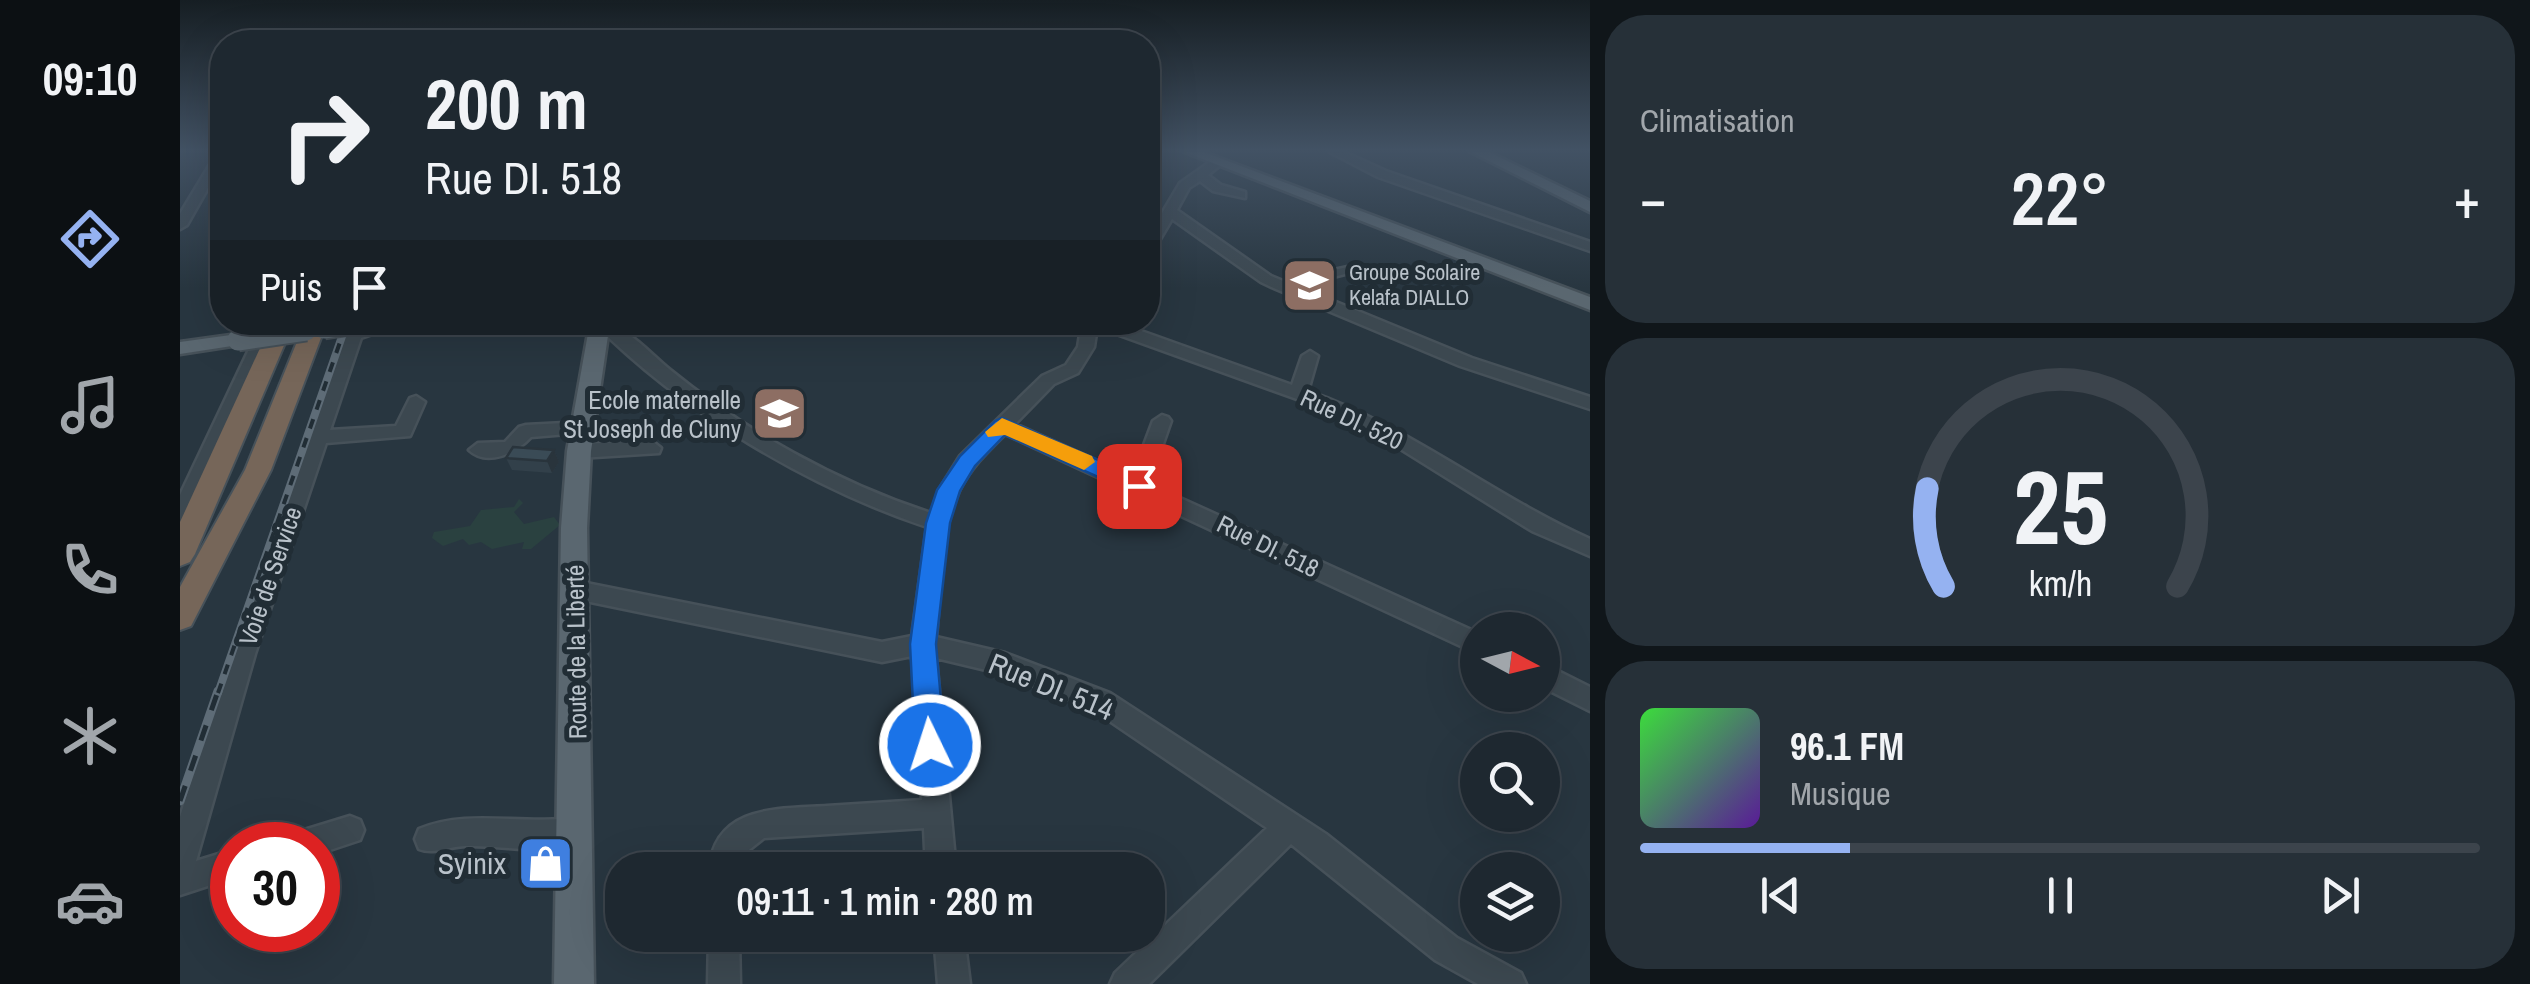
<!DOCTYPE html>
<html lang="fr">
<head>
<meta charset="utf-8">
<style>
  body { margin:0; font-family:"Archivo Narrow",sans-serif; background:#263038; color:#f1f3f6; height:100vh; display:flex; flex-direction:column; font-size:38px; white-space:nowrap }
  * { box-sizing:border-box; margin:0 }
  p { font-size:32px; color:#a1a6ab }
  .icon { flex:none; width:55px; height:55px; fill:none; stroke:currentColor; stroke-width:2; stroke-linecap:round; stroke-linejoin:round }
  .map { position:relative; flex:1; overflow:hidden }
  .side { display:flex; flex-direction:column; gap:15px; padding:15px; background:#10161a; width:940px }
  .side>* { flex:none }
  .banner { position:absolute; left:30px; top:30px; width:950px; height:305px; border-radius:40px; box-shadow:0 10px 40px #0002,0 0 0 2px #3c444c; background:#1e2830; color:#f1f3f6; overflow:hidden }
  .needle { width:65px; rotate:97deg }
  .tools { position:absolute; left:1280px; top:612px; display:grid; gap:20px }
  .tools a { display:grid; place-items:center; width:100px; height:100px; border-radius:50%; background:#1e2830; box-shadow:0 10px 40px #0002,0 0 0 2px #3c444c; font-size:50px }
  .speed { position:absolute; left:30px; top:822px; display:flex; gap:20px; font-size:50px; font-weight:700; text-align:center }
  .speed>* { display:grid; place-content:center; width:130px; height:130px; border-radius:50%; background:#1e2830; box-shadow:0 10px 40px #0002,0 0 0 2px #3c444c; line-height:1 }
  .speed .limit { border:15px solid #d22; background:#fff; color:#111 }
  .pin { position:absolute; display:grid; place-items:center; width:85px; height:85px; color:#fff; margin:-42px; border-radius:20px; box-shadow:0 5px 15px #0006 }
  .me { position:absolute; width:110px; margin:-55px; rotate:356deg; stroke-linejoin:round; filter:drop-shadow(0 0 8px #0008) }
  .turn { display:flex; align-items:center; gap:35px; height:210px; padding:0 50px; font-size:45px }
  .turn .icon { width:130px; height:130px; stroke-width:2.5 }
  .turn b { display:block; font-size:70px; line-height:85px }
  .then { display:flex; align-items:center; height:95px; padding:0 50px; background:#0003; gap:20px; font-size:38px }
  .big { font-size:75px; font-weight:600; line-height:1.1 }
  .side .tile { flex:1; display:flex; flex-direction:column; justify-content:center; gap:15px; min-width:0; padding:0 35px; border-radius:40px; background:#263038 }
  .side .dial { align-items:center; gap:0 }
  .dial svg { height:260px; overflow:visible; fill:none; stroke:#3c444c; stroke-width:7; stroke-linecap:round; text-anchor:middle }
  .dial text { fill:#f1f3f6; stroke:none }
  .song { display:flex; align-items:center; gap:30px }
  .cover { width:120px; height:120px; border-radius:15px; background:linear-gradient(135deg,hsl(120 70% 55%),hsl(270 70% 35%)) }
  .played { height:10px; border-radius:5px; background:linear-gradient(90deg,#95b2f1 25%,#3c444c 25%) }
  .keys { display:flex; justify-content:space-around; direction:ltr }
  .heat { display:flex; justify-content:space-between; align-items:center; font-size:55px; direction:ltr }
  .trip { position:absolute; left:425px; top:852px; width:560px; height:100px; border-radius:40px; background:#1e2830; box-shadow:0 10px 40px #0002,0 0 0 2px #3c444c; font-weight:600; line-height:100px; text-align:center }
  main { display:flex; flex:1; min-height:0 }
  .menu { display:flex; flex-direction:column; width:180px; justify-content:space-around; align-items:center; background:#0c1013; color:#a1a6ab }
  .menu .icon { width:70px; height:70px }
  .menu .selected { color:#95b2f1 }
  .menu b { font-size:45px; color:#f1f3f6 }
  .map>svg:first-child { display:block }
  .green { fill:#2a4140 }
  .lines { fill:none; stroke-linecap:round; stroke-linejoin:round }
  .minor-casing { stroke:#465159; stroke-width:5 }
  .major-casing { stroke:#465159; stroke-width:5 }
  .highway-casing { stroke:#47525a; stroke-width:4 }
  .minor { fill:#3c4850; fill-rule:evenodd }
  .major { fill:#5a6770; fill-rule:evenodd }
  .highway { fill:#766659; fill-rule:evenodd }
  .rail-far1-casing { stroke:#5e6c77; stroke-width:8 }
  .rail-casing { stroke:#5e6c77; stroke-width:9 }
  .rail-far1 { stroke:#212d35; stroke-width:4; stroke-dasharray:10; stroke-linecap:butt }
  .rail { stroke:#212d35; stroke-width:5; stroke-dasharray:16; stroke-linecap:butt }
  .major-bridge-casing { stroke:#465159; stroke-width:25; stroke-linecap:butt }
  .major-bridge { stroke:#5a6770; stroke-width:21 }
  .wall { fill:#32404a }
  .shaded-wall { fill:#29343c }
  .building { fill:#3a4b56; stroke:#29343c; stroke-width:2.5 }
  .route { fill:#1a73e8; stroke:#114b97; stroke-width:2.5 }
  .slow { fill:#f59e0b }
  .labels { text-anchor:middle; stroke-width:10; stroke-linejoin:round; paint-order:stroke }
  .far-poi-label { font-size:22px; fill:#b9c2ca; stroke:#212d35; text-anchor:start }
  .poi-label { font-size:25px; fill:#b9c2ca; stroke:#212d35; text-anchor:end }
  .street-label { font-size:25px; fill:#b9c2ca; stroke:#212d35 }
  .near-street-label { font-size:30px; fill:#b9c2ca; stroke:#212d35 }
  .near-poi-label { font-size:30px; fill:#b9c2ca; stroke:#212d35; text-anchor:end }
</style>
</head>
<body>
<main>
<nav class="menu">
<b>09:10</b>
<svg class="icon selected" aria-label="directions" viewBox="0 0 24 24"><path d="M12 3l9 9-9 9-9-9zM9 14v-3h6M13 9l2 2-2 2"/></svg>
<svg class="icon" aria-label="music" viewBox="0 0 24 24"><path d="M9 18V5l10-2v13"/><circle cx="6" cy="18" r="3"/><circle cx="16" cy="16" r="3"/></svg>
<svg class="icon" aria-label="phone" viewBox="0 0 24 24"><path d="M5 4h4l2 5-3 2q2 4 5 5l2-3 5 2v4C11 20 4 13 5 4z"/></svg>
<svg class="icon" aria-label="climate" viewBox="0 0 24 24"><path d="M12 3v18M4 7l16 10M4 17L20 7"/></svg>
<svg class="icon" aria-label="car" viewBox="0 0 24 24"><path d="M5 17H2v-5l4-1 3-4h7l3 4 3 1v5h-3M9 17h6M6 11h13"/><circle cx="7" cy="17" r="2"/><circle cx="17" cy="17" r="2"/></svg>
</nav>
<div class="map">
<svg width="1410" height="984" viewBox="0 0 1410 984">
  <rect width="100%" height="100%" fill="#283640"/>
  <path class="green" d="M339,499L343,503L334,512L344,524L374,517L380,525L351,549H342L344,542L312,549L301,542L289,545L283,539L263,546L252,538L254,532L290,526L301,510L334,507Z"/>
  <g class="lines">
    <defs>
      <g id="minor">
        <path d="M38,151H42V163L7,225L0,229V214Z"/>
        <path d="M1148,151H1162L1206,171L1410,242V251L1198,177Z"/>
        <path d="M1034,159L1044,162L1028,175L1041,185L1065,192V198L1033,191L1020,181L1009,188L997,210L1091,276L1103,281L1177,265V271L1117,286L1292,358L1410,397V409L1280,366L1096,289L1081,282L992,219L973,251L968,252V237L1000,183Z"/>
        <path d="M82,322H98L10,517L7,522L0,525V495Z"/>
        <path d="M200,322H227L181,338L150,430L216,426L230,398L236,396L245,402L230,436L146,443L75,654L16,861L52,850V878L0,895V817L51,654L166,335Z"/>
        <path d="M413,322C444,322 466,350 489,369C565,431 658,483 751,513L759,490L780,456L862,376L886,365L898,347L902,322H936L1112,385L1122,356L1130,351L1138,356L1128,391C1229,426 1312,495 1410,539V556L1352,531L1190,430L1150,411L917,327L914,347L898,373L874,384L835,424L952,477L973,421L982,415L988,417L991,421L969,484L1298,633V654L825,434C808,451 791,467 780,489C759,532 761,590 756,637L825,653L930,693L1146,834L1277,938L1341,973L1346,984H1298L1255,960L1111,844L969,984H930L935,973L1087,828L912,709L823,674L756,658L776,870H746L744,828L584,838L560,857L559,870H529C535,805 597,809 647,806C678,804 710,802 742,800L732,656L702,662L396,599L388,596L385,590L388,584L396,581L702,642L732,636L747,527C628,487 502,412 413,322Z"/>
        <path d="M404,422L413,428L411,432L351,437C336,453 307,467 289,450L298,443L325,442L339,427L346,425Z"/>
        <path d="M472,441L481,448L479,453L399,458L389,451L399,444Z"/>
        <path d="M1362,663L1410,687V711L1362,687Z"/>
        <path d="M170,816L180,820L184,830L180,840L138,854V845H104L108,835Z"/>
        <path d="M397,817L407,821L411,831L407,841C367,857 327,845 286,846C270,846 254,855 239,849L235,839L239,829C290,808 342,826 397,817Z"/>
        <path d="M529,935H559L560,984H528Z"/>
        <path d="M754,935H784L790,984H758Z"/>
      </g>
      <g id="major">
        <path d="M1002,151H1021L1410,297V310Z"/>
        <path d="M1289,151H1307L1410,201V212Z"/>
        <path d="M410,322H430L411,451L407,528L414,984H374L381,528L387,451Z"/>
        <path d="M58,334L65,336V344L0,354V342Z"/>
      </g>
      <g id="highway">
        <path d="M92,322H114L15,554L10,562L0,566V522Z"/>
        <path d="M125,322H147L91,470L11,626L0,630V587L65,470Z"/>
      </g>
    </defs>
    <use href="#minor" class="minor-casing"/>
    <use href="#major" class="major-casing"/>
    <use href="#highway" class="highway-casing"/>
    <use href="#minor" class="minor"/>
    <use href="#major" class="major"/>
    <use href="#highway" class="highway"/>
    <defs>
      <path id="rail-far1" d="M38,693L167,322"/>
      <path id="rail" d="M0,801L38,691"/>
    </defs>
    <use href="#rail-far1" class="rail-far1-casing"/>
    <use href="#rail" class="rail-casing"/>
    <use href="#rail-far1" class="rail-far1"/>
    <use href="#rail" class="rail"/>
    <defs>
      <g id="major-bridge">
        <path d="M144,328L177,323"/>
        <path d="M58,340L126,330"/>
      </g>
    </defs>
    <use href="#major-bridge" class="major-bridge-casing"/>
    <use href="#major-bridge" class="major-bridge"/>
  </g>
  <path class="wall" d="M374,450L379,462L372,473L332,470L326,458Z"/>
  <path class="shaded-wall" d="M374,450L379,462L372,473L367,461Z"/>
  <path class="building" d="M333,447L374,450L367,461L326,458Z"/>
  <linearGradient id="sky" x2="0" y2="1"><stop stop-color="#161e23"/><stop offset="0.52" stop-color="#425264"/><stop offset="1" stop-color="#425264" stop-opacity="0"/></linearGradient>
  <rect width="1410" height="288" fill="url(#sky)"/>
  <path class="route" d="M822,418L967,481L970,486L967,492H951L825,435L795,466L780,491L770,523L756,644L765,745L761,755L750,759L740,755L735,745L730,644L746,523L757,490L780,456L815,421Z"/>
  <path class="slow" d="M822,418L912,456L915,462L904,470L825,435L808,437L805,432Z"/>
  <defs>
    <symbol id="school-square" viewBox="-11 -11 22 22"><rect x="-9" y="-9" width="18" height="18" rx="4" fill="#8d6e63" stroke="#212d35"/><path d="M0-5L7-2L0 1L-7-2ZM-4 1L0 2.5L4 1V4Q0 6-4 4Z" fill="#fff"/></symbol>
    <symbol id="shop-square" viewBox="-11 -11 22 22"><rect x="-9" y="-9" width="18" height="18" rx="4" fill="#3f7fe0" stroke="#212d35"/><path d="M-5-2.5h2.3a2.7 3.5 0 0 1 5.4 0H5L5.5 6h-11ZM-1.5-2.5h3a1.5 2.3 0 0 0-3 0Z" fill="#fff"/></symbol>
  </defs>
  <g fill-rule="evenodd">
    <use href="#school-square" x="1098" y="254" width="63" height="63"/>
    <use href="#school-square" x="568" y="382" width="63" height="63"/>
    <use href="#shop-square" x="334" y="832" width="63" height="63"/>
  </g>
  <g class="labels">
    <g class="far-poi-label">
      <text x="1169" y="280">Groupe Scolaire<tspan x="1169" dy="25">Kelafa DIALLO</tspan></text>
    </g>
    <g class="poi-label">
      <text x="561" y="409">Ecole maternelle<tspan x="561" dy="29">St Joseph de Cluny</tspan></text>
    </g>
    <g class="street-label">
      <text transform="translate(1172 419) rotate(25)" y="9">Rue DI. 520</text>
      <text transform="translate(1088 546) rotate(26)" y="9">Rue DI. 518</text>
      <text transform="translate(90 576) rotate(-71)" y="9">Voie de Service</text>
      <text transform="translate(396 652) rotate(-91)" y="9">Route de la Liberté</text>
    </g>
    <g class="near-street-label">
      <text transform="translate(871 687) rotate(22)" y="10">Rue DI. 514</text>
    </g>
    <g class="near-poi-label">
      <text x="326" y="874">Syinix</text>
    </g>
  </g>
</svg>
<div class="tools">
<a><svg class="needle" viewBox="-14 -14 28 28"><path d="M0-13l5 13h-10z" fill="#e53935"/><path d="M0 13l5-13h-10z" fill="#a1a6ab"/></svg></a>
<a><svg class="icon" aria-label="search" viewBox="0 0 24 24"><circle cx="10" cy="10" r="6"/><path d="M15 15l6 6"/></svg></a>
<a><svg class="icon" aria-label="layers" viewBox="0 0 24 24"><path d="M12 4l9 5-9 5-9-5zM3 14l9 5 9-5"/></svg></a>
</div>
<div class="speed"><div class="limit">30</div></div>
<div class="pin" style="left:959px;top:486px;background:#d93025"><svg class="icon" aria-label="arrive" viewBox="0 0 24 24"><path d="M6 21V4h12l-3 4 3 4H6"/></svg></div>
<svg class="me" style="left:750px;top:745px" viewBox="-20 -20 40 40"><circle r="17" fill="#1a73e8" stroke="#fff" stroke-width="3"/><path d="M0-11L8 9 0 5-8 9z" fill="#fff"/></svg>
<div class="trip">09:11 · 1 min · 280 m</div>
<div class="banner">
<div class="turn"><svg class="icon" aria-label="right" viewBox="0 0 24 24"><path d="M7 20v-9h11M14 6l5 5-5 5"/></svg><div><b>200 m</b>Rue DI. 518</div></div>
<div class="then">Puis<svg class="icon" aria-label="arrive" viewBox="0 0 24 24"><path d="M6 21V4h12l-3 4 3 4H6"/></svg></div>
</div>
</div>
<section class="side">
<div class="tile"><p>Climatisation</p>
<div class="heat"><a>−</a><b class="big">22°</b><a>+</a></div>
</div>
<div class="tile dial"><svg viewBox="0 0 100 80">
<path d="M14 69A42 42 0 1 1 86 69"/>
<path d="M14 69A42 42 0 0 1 9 39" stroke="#95b2f1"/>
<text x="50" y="56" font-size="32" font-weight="700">25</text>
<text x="50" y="72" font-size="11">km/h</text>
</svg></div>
<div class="tile">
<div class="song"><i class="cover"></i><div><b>96.1 FM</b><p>Musique</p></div></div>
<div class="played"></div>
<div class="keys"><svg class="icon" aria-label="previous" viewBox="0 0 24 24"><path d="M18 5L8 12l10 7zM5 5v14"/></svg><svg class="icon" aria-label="pause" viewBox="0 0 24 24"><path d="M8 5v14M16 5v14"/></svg><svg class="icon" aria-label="next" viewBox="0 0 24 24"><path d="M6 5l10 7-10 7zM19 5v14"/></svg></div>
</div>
</section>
</main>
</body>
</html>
